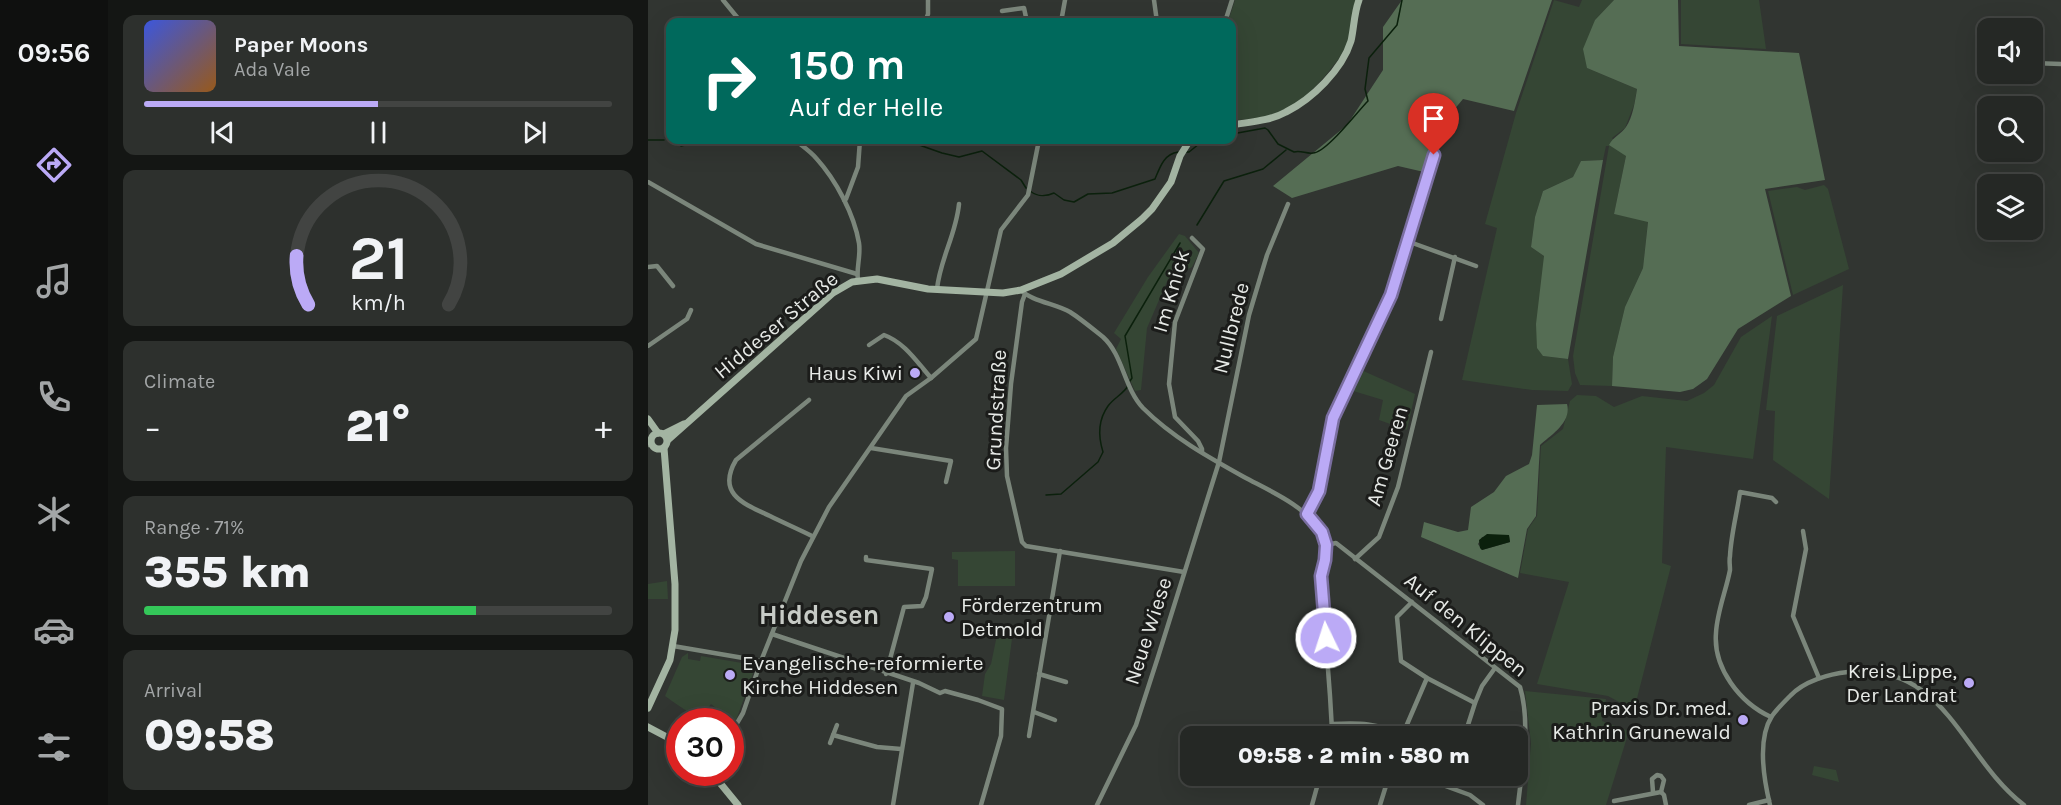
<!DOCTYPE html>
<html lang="en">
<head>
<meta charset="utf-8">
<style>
  body { margin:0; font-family:Karla,sans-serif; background:#2d302d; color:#f1f3f6; height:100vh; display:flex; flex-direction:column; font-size:22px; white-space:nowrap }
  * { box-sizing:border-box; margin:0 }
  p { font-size:20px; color:#a3a6a7 }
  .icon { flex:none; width:33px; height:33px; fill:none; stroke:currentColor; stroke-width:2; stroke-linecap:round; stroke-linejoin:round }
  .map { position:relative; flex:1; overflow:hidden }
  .side { display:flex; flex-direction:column; gap:15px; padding:15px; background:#141614; width:540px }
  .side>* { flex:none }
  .hud { position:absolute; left:18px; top:18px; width:570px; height:126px; border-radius:12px; box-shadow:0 6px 24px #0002,0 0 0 2px #424442; background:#00695c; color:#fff; overflow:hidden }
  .tools { position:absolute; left:1329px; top:18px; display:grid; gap:12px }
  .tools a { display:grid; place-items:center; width:66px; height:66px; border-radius:12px; background:#252825; box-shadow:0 6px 24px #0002,0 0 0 2px #424442; font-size:30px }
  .speed { position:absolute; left:18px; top:708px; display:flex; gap:12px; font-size:30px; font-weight:700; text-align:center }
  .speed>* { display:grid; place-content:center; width:78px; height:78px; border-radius:50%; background:#252825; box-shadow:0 6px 24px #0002,0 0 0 2px #424442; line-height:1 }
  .speed .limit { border:9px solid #d22; background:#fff; color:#111 }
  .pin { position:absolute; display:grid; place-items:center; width:51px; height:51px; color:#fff; margin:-62px -26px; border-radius:50% 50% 50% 0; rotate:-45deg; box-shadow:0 0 6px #0007 }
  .pin .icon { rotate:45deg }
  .me { position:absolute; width:66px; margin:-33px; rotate:356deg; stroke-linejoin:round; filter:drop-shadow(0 0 4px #0008) }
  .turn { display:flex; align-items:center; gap:21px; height:126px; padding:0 24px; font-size:27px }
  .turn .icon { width:78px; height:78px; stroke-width:2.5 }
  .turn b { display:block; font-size:42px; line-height:51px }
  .big { font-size:45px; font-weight:800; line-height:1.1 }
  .side .widget { flex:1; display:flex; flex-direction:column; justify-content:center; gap:9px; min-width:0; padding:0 21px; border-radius:12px; background:#2d302d }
  .side .dial { align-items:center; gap:0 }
  .dial svg { height:156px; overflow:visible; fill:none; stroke:#424442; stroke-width:7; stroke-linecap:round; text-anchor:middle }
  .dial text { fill:#f1f3f6; stroke:none }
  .song { display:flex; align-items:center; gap:18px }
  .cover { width:72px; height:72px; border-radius:9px; background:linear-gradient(135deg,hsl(230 70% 55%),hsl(30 70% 35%)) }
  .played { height:6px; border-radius:3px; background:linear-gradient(90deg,#bbaaf6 50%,#424442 50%) }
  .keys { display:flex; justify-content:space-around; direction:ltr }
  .heat { display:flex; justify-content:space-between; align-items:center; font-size:33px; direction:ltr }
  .charge { height:9px; border-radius:4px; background:linear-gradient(90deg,#34c759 71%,#424442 0) }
  .trip { position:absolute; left:532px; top:726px; width:348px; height:60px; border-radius:12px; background:#252825; box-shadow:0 6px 24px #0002,0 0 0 2px #424442; font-weight:800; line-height:60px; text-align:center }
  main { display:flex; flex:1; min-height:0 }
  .tab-bar { display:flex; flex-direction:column; width:108px; justify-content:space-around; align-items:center; background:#0f100f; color:#a3a6a7 }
  .tab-bar .icon { width:42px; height:42px }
  .tab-bar .active { color:#bbaaf6 }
  .tab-bar b { font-size:27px; color:#f1f3f6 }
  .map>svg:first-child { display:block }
  .green { fill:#354634 }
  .forest { fill:#556d54; fill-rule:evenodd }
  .water { fill:#0b200c }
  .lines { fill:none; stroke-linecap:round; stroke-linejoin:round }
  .stream { stroke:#0b200c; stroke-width:1.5 }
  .minor { stroke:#7b867b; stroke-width:4.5 }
  .secondary { stroke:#a3b4a2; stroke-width:7 }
  .route-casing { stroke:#7a6ea0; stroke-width:15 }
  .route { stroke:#bbaaf6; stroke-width:10 }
  .poi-dot { fill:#bbaaf6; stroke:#1b1c1a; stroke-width:2 }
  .labels { text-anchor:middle; stroke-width:6; stroke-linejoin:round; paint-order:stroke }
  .street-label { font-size:21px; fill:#e7eae7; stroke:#1b1c1a }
  .poi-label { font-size:21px; fill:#e7eae7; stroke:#1b1c1a; text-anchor:end }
  .district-label { font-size:27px; font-weight:bold; fill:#c7cbc6; stroke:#1b1c1a }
</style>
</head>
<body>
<main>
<nav class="tab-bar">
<b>09:56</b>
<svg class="icon active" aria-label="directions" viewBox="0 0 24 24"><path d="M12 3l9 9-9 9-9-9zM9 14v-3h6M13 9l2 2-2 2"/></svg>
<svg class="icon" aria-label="music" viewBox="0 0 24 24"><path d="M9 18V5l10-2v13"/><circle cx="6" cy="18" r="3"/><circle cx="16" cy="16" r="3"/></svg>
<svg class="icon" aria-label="phone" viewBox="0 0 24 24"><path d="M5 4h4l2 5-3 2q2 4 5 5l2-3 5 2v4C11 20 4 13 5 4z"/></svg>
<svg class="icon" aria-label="climate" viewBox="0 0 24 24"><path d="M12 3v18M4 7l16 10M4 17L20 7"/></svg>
<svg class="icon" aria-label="car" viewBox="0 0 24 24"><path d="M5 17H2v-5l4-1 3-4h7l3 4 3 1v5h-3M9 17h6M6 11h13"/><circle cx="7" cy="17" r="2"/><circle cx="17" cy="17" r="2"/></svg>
<svg class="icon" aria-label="filters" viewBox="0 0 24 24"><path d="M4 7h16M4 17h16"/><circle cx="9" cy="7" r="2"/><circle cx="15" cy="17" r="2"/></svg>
</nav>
<section class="side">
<div class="widget">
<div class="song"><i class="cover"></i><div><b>Paper Moons</b><p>Ada Vale</p></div></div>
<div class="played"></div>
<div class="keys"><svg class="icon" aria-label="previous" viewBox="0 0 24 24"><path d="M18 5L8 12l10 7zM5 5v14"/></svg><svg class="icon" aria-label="pause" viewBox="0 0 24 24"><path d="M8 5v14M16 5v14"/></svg><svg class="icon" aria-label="next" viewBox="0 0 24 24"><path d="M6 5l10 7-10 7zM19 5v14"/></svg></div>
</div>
<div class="widget dial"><svg viewBox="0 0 100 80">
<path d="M14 69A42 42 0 1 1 86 69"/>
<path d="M14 69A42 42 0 0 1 8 44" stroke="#bbaaf6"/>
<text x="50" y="56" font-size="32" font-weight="700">21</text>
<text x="50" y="72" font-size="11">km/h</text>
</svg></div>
<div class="widget"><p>Climate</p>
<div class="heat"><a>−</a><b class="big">21°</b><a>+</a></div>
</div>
<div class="widget"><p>Range · 71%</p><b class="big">355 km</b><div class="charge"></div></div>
<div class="widget"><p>Arrival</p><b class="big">09:58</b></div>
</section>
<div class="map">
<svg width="1413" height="805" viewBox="0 0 1413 805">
  <rect width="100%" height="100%" fill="#313531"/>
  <g class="green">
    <path d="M587,0H709C706,13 704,28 700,41C695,55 686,65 677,76C650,107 629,118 588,120L584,114V22H580Z"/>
    <path d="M906,0L931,7L934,0H966L947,20L939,68L989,89L986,105L977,128L964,138L978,156L966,214L1000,221L995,268L977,307L965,357L964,386L932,385L927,373L925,356L961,146H958L955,160L933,161L925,177L895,191L887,217L883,247L896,256L895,356L920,359L924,384L920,391L884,390L814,380L849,228L837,224L868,113Z"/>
    <path d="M1033,0H1111L1118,49L1033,44Z"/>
    <path d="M1176,185L1180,189L1201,269L1145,295L1120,191L1149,187L1157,190Z"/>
    <path d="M531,234L537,236L551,253L544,267L520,279L499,328L493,390L487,391L468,349L473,339L466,333L500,277Z"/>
    <path d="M1195,285L1181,499L1125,460L1127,411L1118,410L1129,316Z"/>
    <path d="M1124,316L1105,459L1018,447L1014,563L1023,566L986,710L960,696L889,684L921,582L872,573L880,529L889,516L893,446L915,429L922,401L929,395L948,396L966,407L994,396L1039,401L1056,393L1066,385L1093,337Z"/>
    <path d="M711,369L767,394L759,430L731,420L735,400L702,390Z"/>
    <path d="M367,551V586H310V560L304,559V552Z"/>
    <path d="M19,581L20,599H0V584Z"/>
    <path d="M359,629L365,631L356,700L334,696L337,674L343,664L349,635Z"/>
    <path d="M40,653V659L52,661L53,656L106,665L107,668L87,723L63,704L52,718L42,710L39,711C30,705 25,702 17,696L34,657Z"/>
    <path d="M877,691L958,699L954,721L981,731L958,805H878L883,743Z"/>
    <path d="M1166,766L1188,770L1191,782L1164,775Z"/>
  </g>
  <g class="forest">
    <path d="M754,0H904L866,111L815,99L791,128L776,172L750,166L644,198L625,186L699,125L735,70V27Z"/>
    <path d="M966,0H1030L1031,46L1151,53L1177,180L1117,189L1143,296L1090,329L1059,379L1045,389L1032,392L964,386L965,357L977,307L995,268L1000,222L966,214L978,156L961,145C965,137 973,134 978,127C985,117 987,101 989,89L939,68L935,49L947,20Z"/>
    <path d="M955,160L920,359L895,356L889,348L888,324L896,256L883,247L887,217L895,191L925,177L933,161Z"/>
    <path d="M919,404C924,422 903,435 892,445L888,516L879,529L870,578L773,537L776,522L810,532L820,530L823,507L846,492L858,476L881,464L884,455L889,405ZM861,536L862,542L834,550L830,544L834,537Z"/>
  </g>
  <path class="water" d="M839,534L861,535L862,542L834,550L832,548L831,540Z"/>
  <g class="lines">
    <g class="stream">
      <path d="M584,134L617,128L620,130L630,144L646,152C653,150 658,154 665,153C678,153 709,112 720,101L717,89L721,58L749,25L754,0"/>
      <path d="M0,140H16"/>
      <path d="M225,140L260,141L294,153L311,157L334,151L373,180L378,188"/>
      <path d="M33,146L58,140"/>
      <path d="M538,152H541L556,140"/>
      <path d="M382,191C390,197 397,197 406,193L416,200L426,202L440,194L464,193L507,179C512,167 516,154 530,152"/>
      <path d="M549,225L576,181L615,169L638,150"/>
      <path d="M482,381L484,378L477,336L532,243"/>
      <path d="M398,495L413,494L450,462L455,452C450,436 450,420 460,406C466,398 475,394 480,386"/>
    </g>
    <g class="minor">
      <path d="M75,0L93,22"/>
      <path d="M506,0L509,22"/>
      <path d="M354,11L376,8L379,22"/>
      <path d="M277,22L280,14V0"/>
      <path d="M413,22L417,0"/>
      <path d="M577,22L584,0"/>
      <path d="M1384,63L1413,64"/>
      <path d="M147,140C153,145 162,151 168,158C188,180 206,214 211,243C213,256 208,268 210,280"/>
      <path d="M0,182L108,244L209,274"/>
      <path d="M196,200L198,199L210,167L212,140"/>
      <path d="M544,238L555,249L527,322L521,384L527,417L550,441L554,449V452"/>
      <path d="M759,241L828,266"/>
      <path d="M0,267L9,266L25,286"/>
      <path d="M289,289C292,259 308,235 311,204"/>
      <path d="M373,290C383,301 408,304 422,312C433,319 445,329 455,337C475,355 476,388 495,408C524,437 560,457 596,477C622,491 658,506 673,532C681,546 676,561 673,576L682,696L684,730L682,736"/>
      <path d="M377,294L374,302L363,384L358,448L359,476L374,542L378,546L536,572"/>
      <path d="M793,319L807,257"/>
      <path d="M221,345L236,335C256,342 269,362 283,378"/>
      <path d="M0,346L39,319L43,310"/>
      <path d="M161,400L88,460C68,494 96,504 122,516C136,523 150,529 164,536"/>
      <path d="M0,445L3,444"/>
      <path d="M223,448L303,461L298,482"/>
      <path d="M659,514L671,491L685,418L743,295L763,223L794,130"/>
      <path d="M1155,531L1158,549L1145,616L1171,678"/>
      <path d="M678,545L688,543L872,687C883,724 874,767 870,805"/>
      <path d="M218,557V560L284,569L278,597L274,606L256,607L238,674"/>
      <path d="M707,559L731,537L750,487L783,352"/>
      <path d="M764,602L749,617L753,661L779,678L827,703L834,686L847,668"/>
      <path d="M124,634L271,683L292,693L297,691L330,700L354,709L353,736L333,805"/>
      <path d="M25,646L113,661"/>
      <path d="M391,674L418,682"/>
      <path d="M386,712L407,720"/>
      <path d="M1123,717C1092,703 1065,668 1068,633C1069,612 1078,591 1082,570C1082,565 1081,561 1082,556C1083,535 1089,513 1092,492L1124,498L1128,502"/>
      <path d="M684,724C708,723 733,722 753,736"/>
      <path d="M817,730L819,728L827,703"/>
      <path d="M82,735L95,713L113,661L153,561L181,507L258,396L283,378L328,339L353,230L380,195L391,140"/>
      <path d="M185,735L229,747L253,749"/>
      <path d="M381,736L412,551"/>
      <path d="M754,736L779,678"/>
      <path d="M182,743L189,725"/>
      <path d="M770,776L822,795L835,805"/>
      <path d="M1005,792L1004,779L1009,775L1013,776L1016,780L1013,792"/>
      <path d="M1013,792L1016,795L1018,805"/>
      <path d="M966,801L1013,792"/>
      <path d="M245,805L265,683"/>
      <path d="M449,805L488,725L510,657L571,462L601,315L619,255L640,204"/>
      <path d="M664,805L672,776"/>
      <path d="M732,805L741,776"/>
      <path d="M1101,805L1121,800"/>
      <path d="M1122,805C1116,780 1109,739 1124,716C1129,709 1136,702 1142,696C1156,681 1181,674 1200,672C1298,662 1313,757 1376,805"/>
    </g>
    <g class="secondary">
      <path d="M584,125C601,122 622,121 638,112C664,99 694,70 703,41C706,28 706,13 711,0"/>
      <path d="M0,419L10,433"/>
      <circle cx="11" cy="441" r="8"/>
      <path d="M16,434L36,424"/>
      <path d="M20,440L185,293L204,282L229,279L280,289L355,293L373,290L413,274L465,243L494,219L504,209L523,182L532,156L542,140"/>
      <path d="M0,708L22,660L27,630V584L16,448"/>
      <path d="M0,727L32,744"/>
      <path d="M63,772L90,805"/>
    </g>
  </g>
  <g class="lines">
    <defs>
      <path id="route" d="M678,638L673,576L677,560L678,545L674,532L659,514L671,491L685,418L743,295L786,155"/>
    </defs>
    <use href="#route" class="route-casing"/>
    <use href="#route" class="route"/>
  </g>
  <g class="poi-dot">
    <circle cx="267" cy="373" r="6"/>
    <circle cx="301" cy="617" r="6"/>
    <circle cx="82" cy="675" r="6"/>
    <circle cx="1321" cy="683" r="6"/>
    <circle cx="1095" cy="720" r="6"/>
  </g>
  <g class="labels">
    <g class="street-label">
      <text transform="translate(523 291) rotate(-74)" y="7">Im Knick</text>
      <text transform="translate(128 325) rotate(-40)" y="7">Hiddeser Straße</text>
      <text transform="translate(583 328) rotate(-76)" y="7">Nullbrede</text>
      <text transform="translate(348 410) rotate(-87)" y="7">Grundstraße</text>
      <text transform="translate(739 456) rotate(-74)" y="7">Am Geeren</text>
      <text transform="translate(818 625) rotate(39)" y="7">Auf den Klippen</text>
      <text transform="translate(500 631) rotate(-72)" y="7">Neue Wiese</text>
    </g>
    <g class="poi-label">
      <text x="255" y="380">Haus Kiwi</text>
      <text x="313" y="612" text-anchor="start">Förderzentrum<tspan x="313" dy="24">Detmold</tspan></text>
      <text x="94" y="670" text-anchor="start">Evangelische-reformierte<tspan x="94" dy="24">Kirche Hiddesen</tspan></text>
      <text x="1309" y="678">Kreis Lippe,<tspan x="1309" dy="24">Der Landrat</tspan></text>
      <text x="1083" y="715">Praxis Dr. med.<tspan x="1083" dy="24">Kathrin Grunewald</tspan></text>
    </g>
    <g class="district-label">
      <text x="171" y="624">Hiddesen</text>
    </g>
  </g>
</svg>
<div class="tools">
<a><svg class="icon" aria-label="sound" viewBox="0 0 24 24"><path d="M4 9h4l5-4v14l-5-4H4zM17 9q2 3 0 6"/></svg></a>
<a><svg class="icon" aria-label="search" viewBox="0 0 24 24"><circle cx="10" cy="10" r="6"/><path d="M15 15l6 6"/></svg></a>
<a><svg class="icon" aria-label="layers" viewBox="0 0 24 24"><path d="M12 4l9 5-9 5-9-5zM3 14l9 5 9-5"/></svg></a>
</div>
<div class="speed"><div class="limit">30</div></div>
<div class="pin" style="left:786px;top:155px;background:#d93025"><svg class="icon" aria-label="arrive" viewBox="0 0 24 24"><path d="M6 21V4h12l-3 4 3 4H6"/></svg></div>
<svg class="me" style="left:678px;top:638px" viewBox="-20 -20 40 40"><circle r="17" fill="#bbaaf6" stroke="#fff" stroke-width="3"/><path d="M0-11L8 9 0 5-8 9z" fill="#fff"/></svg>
<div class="trip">09:58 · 2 min · 580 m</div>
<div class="hud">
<div class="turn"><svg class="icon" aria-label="right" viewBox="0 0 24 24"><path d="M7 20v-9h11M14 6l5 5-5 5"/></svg><div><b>150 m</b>Auf der Helle</div></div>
</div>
</div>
</main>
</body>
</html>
